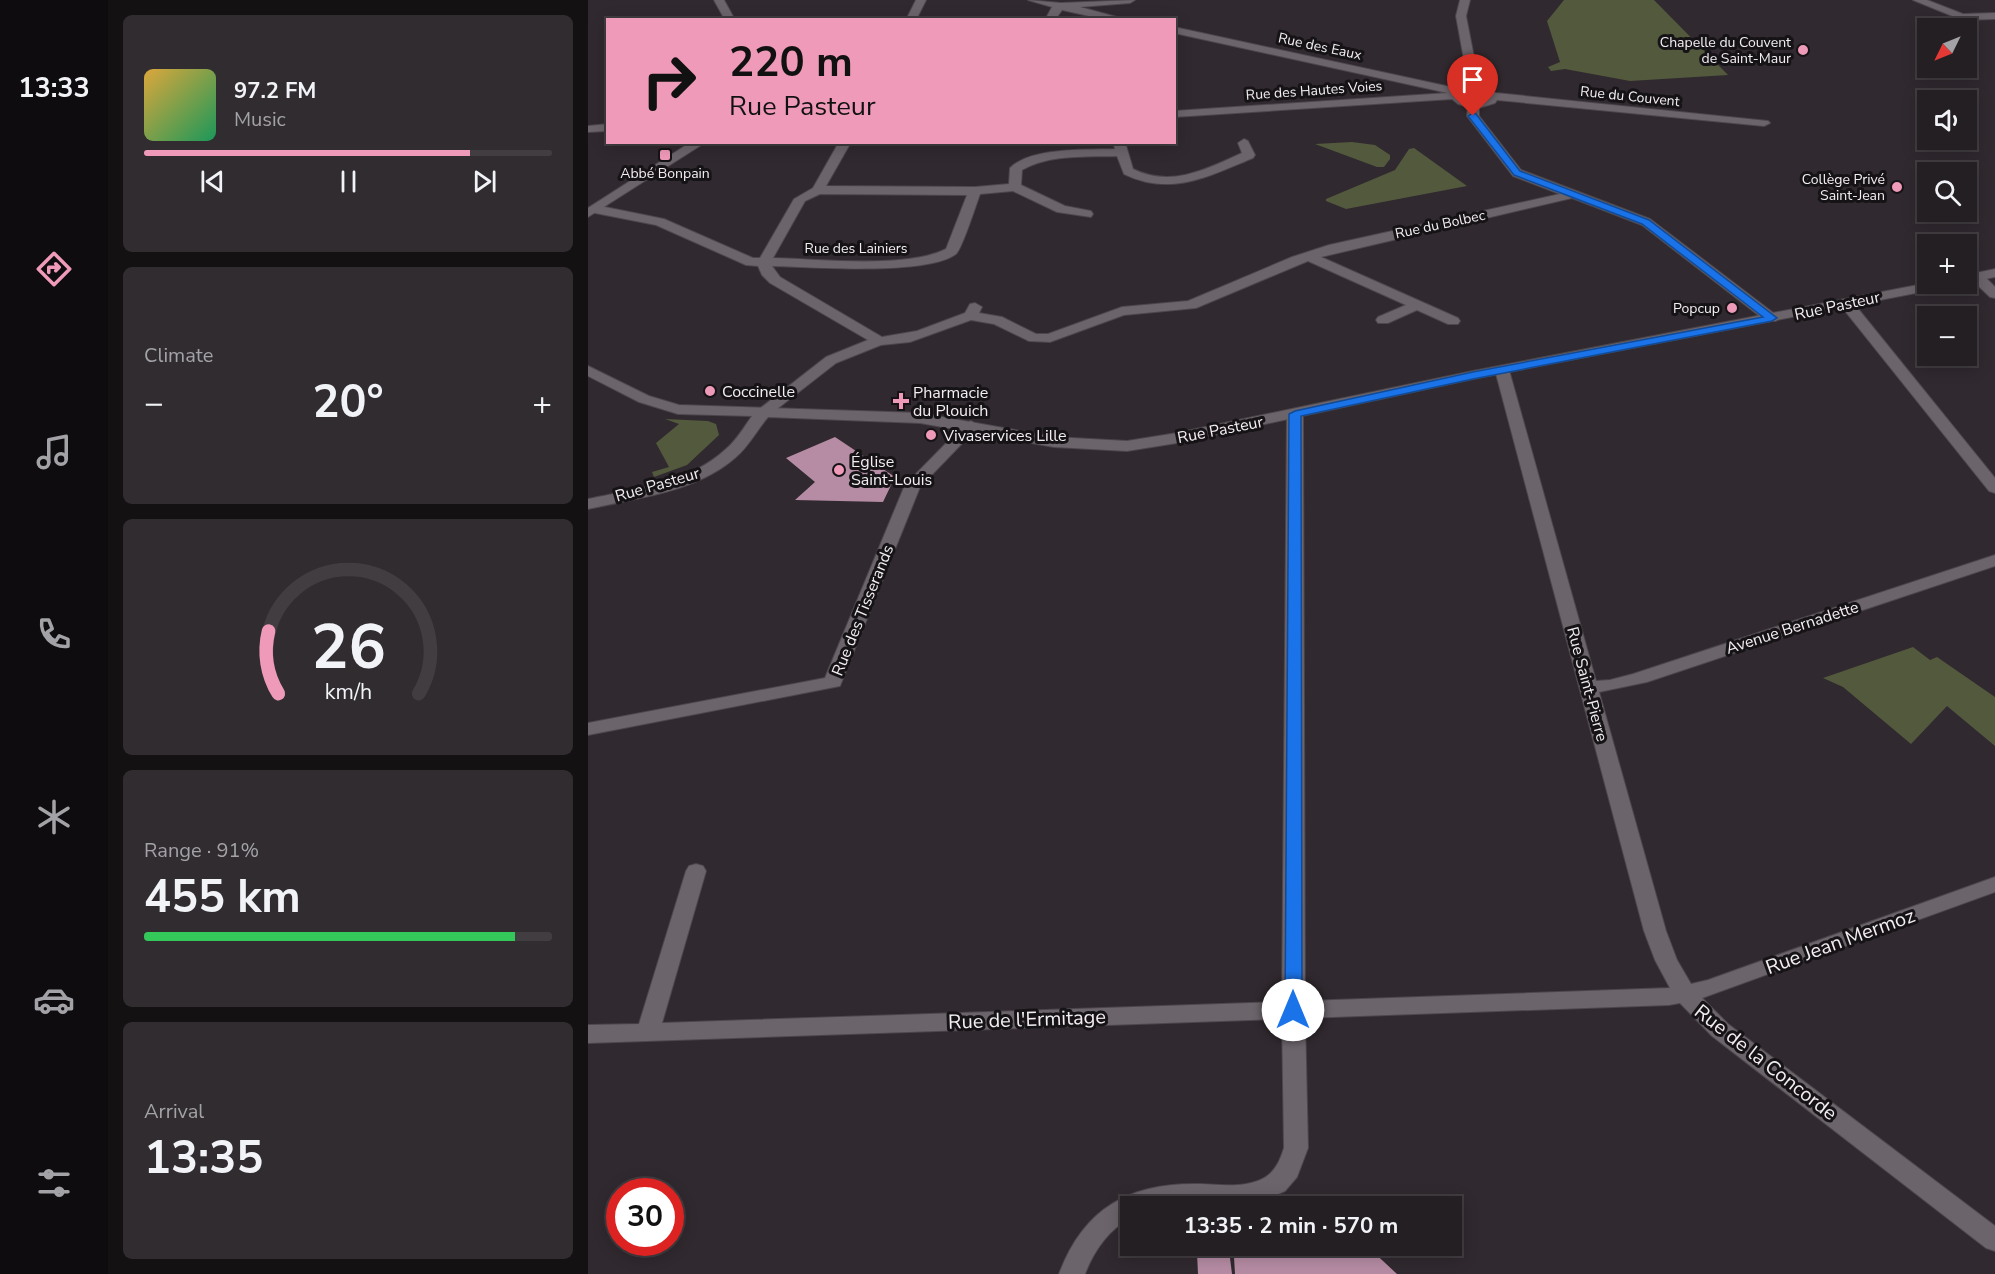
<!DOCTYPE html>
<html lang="en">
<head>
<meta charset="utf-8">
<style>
  body { margin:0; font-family:"Nunito Sans",sans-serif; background:#302c30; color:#f1f3f6; height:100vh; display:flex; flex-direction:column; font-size:22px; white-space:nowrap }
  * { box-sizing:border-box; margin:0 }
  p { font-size:20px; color:#a3a2a6 }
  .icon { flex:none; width:33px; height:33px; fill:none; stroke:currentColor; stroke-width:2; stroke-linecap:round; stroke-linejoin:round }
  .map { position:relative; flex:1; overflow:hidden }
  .details { display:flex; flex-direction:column; gap:15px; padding:15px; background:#141113; width:480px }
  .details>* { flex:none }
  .top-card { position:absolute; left:18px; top:18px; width:570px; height:126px; border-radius:0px; box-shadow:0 3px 15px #0003,0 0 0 2px #413d41; background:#ef9ab8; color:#111; overflow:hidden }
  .needle { width:39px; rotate:227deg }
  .tools { position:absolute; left:1329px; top:18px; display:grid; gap:12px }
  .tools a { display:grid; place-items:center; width:60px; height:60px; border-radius:0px; background:#241f23; box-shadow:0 3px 15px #0003,0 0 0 2px #413d41; font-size:30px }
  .speed { position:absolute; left:18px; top:1178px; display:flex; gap:12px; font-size:30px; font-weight:700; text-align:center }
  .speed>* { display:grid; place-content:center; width:78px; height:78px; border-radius:50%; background:#241f23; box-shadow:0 3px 15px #0003,0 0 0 2px #413d41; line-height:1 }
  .speed .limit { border:9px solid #d22; background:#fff; color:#111 }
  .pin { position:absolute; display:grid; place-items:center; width:51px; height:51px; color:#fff; margin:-62px -26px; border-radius:50% 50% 50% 0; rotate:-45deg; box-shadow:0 0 6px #0007 }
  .pin .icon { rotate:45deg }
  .me { position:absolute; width:66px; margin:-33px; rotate:0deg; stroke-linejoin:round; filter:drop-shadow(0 0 4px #0008) }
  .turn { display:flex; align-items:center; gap:21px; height:126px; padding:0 24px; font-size:27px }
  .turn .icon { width:78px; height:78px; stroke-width:2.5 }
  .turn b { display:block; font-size:42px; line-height:51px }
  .big { font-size:45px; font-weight:700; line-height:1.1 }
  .details .widget { flex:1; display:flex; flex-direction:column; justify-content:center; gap:9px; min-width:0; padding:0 21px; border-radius:9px; background:#302c30 }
  .details .dial { align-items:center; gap:0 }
  .dial svg { height:156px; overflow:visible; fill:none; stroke:#413d41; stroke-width:7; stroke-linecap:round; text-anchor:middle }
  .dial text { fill:#f1f3f6; stroke:none }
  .song { display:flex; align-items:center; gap:18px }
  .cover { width:72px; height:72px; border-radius:9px; background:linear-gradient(135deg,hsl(40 70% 55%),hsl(150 70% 35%)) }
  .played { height:6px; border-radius:3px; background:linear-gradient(90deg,#ef9ab8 80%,#413d41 80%) }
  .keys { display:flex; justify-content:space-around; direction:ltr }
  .heat { display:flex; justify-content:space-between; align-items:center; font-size:33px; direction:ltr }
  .charge { height:9px; border-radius:4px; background:linear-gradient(90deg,#34c759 91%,#413d41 0) }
  .trip { position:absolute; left:532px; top:1196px; width:342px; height:60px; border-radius:0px; background:#241f23; box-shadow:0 3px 15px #0003,0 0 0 2px #413d41; font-weight:700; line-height:60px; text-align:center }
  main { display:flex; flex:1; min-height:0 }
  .dock { display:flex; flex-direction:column; width:108px; justify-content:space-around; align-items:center; background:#0e0c0e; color:#a3a2a6 }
  .dock .icon { width:42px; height:42px }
  .dock .on { color:#ef9ab8 }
  .dock b { font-size:27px; color:#f1f3f6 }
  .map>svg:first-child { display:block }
  .green { fill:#53593d }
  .building { fill:#b68ca4 }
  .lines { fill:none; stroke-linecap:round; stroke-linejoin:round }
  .minor-casing { stroke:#4c474c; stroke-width:2 }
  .tertiary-casing { stroke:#4c474c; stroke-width:2 }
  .minor { fill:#6c646b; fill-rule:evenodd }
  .tertiary { fill:#6c646b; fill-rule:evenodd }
  .route { fill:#1a73e8; stroke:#114b97; stroke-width:1.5 }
  .poi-dot { fill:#ef9ab8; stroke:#161316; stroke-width:2 }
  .labels { text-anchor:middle; stroke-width:6; stroke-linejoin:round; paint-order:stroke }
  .far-poi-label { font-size:14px; fill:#f2eef2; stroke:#161316; text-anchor:end }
  .far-street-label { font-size:14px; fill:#f2eef2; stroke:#161316 }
  .street-label { font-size:16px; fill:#f2eef2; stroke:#161316 }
  .poi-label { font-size:16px; fill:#f2eef2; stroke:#161316; text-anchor:start }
  .near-street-label { font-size:20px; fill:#f2eef2; stroke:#161316 }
</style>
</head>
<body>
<main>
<nav class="dock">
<b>13:33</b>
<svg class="icon on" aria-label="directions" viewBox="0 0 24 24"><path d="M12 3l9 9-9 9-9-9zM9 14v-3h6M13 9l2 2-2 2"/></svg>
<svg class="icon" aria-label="music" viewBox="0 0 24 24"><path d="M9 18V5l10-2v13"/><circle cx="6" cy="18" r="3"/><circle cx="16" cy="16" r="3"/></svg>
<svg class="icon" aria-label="phone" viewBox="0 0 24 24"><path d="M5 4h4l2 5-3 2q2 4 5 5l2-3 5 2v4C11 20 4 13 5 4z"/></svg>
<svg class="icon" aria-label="climate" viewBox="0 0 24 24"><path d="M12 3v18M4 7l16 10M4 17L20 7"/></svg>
<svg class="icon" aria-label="car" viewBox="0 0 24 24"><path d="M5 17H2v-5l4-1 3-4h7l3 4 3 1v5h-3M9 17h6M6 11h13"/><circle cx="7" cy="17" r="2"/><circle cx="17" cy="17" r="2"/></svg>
<svg class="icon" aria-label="filters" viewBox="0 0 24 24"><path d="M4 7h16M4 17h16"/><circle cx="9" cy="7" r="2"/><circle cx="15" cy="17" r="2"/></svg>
</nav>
<section class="details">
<div class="widget">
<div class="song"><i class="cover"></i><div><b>97.2 FM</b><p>Music</p></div></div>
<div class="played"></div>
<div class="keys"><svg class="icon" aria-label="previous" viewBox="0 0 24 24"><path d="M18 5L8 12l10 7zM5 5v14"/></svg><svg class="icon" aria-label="pause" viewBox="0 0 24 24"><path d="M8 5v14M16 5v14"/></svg><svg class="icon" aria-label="next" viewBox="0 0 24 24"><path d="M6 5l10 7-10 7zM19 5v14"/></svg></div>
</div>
<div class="widget"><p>Climate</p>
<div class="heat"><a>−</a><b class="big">20°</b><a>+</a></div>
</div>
<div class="widget dial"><svg viewBox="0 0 100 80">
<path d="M14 69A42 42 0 1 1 86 69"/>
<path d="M14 69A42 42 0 0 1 9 37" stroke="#ef9ab8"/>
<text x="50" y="56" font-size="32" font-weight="700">26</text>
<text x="50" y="72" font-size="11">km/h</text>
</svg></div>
<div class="widget"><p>Range · 91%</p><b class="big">455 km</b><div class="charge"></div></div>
<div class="widget"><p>Arrival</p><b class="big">13:35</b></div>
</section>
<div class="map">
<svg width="1407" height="1274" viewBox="0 0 1407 1274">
  <rect width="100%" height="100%" fill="#30292f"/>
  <g class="green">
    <path d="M976,0H1066L1140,75L1042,81L977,69L963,71L960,67L972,62L959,21Z"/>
    <path d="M764,142L787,145L802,155V159L796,167H789L727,144Z"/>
    <path d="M826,148L879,186L758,209L738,201V199L807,170L821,149Z"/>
    <path d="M77,419L120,421L128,424L131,435L99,465L66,477L64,472L81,467L68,443L91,424Z"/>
    <path d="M1325,647L1342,660L1349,657L1407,697V746L1359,706L1323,744L1255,687L1235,678Z"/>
  </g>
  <g class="building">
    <path d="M247,437L307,477L295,502L207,500L227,482L198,458Z"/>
    <path d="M729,1245L730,1251L780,1247L809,1274H647L646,1257L697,1253L696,1246Z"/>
    <path d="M641,1250L644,1274H610L609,1253Z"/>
  </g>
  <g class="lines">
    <defs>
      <g id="minor">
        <path d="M328,0H338L328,20H318Z"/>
        <path d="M440,0L473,3L547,0L542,3L492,7L540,20H519L474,10L467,20H457L464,7Z"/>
        <path d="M872,0H882L878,16L892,88L908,93L1180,121L1182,123L1176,126L909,100L907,103L891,108V116L933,170L1062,219L1188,315L1190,318L1188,321H1178L1054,225L984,198L733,257L870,318L872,321L870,324H860L829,310L800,323H790L788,320L790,317L818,305L720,261L608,308L536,315L462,342L441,341L406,324L383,320L322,342L293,345L248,363L180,416L175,418L167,413L170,410L238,357L280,340L182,283L174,275L170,266L158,265L68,225L7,213L1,209L7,205L76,219L165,258H172L206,199L225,188L251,142H263L238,186L387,187L421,184L422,168C443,147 499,150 527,149L525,142H537L545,169C583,188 619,169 654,153L650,143L656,139L660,141L667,155L665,158C621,176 583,197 536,174L529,156C498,157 462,154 434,170L433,185L477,206L503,211L505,214L503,217L469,212L425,191L392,194C388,205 374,249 368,254C339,276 223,267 184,266L192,277L294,337L329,331L377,313L382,304L387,303L394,307L391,313L414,317L448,334H460L534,307L600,301L704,257L741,245L972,194L925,176L879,116L880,107L870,104L864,99L586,117V111L860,93L586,33V27L872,89L881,87L868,16ZM878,94H891L899,97C892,104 881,102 874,96ZM232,194L379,195L358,249C319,269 232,259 185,258L217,201Z"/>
        <path d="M1325,0H1339L1375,14L1407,13V19L1374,20Z"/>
        <path d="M20,124V131L0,132V126Z"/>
        <path d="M1389,273L1394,274L1407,287V298L1402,297L1384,280L1382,277Z"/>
        <path d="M1258,299L1263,300L1407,478V493L1401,491L1253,306L1251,303L1253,300Z"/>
        <path d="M914,366L921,370L1008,681L1022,680L1045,674L1407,555V566L1059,682L1011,692L1078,931L1089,960L1103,984L1120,980L1407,877V892L1114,998L1140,1024L1407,1226V1251L1398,1248L1124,1036L1092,1003L1081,1005L717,1018L720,1148L709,1177L697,1191L672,1202L653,1205L543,1206V1217C521,1230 506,1250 497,1274H471C496,1207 543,1182 613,1184C634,1185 658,1188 676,1178C688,1171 692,1160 696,1148L694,1019L0,1043V1025L51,1024L98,871L101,866L108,864L115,866L118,871L74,1023L694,1002L699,414L707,409L715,414L717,1001L1082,988L1067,960L1056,931L907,370Z"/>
        <path d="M383,421L391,426L388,429L332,487L252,686L0,735V723L237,678L317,485L378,423Z"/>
      </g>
      <g id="tertiary">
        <path d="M126,0H136L147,20H137Z"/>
        <path d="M103,142H118L0,217V208Z"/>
        <path d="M1407,269V277L1378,283V275Z"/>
        <path d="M1340,283L1361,284L1354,288L885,379L589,443L539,451L466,447L332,423L180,417C169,430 161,446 148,457C109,492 49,498 0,509V499C46,489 102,483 138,449C149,440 156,427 164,416L90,414L51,402L0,376V366L61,396L91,405L332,413L466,437L539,441L589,433L885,371Z"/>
      </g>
    </defs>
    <use href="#minor" class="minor-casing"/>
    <use href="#tertiary" class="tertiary-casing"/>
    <use href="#minor" class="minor"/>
    <use href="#tertiary" class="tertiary"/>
  </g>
  <path class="route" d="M885,113L888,114L932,171L1061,220L1189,318L1184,321L885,379L713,416L714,1010L711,1015L705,1017L699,1015L697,1010L701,414L707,411L885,372L1175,317L1054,224L926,175L880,116Z"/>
  <g class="poi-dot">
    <circle cx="1215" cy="50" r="6"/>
    <rect x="71" y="149" width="12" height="12" rx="3"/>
    <circle cx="1309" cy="187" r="6"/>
    <circle cx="1144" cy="308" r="6"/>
    <circle cx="122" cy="391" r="6"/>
    <path d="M310 392h6v6h6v6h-6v6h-6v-6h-6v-6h6z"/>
    <circle cx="343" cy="435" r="6"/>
    <circle cx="251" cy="470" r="6"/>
  </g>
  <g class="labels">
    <g class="far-poi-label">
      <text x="1203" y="47">Chapelle du Couvent<tspan x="1203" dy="16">de Saint-Maur</tspan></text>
      <text x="77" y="178" text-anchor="middle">Abbé Bonpain</text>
      <text x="1297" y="184">Collège Privé<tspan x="1297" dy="16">Saint-Jean</tspan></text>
      <text x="1132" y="313">Popcup</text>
    </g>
    <g class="far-street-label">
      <text transform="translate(732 46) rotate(12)" y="5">Rue des Eaux</text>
      <text transform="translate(726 90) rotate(-4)" y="5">Rue des Hautes Voies</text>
      <text transform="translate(1042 96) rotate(6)" y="5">Rue du Couvent</text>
      <text transform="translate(852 224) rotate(-12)" y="5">Rue du Bolbec</text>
      <text x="268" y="253">Rue des Lainiers</text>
    </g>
    <g class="street-label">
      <text transform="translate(1249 305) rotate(-12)" y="6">Rue Pasteur</text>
      <text transform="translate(632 429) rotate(-11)" y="6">Rue Pasteur</text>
      <text transform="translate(69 484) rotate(-16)" y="6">Rue Pasteur</text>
      <text transform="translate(274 610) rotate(-68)" y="6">Rue des Tisserands</text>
      <text transform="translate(1204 627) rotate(-18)" y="6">Avenue Bernadette</text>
      <text transform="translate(1000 684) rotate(75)" y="6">Rue Saint-Pierre</text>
    </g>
    <g class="poi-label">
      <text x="134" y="397">Coccinelle</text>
      <text x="325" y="398">Pharmacie<tspan x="325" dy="18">du Plouich</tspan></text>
      <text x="355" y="441">Vivaservices Lille</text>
      <text x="263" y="467">Église<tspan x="263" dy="18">Saint-Louis</tspan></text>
    </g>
    <g class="near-street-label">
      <text transform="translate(1252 941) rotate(-20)" y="7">Rue Jean Mermoz</text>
      <text transform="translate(439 1019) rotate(-2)" y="7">Rue de l'Ermitage</text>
      <text transform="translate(1178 1062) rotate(38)" y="7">Rue de la Concorde</text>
    </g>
  </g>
</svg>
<div class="tools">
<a><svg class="needle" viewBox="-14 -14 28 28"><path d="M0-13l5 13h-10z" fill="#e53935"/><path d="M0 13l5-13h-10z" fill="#a3a2a6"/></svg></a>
<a><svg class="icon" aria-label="sound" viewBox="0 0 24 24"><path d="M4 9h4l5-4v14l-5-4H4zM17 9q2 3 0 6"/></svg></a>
<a><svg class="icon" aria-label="search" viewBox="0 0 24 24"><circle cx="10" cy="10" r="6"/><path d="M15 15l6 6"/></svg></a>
<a>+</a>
<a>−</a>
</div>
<div class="speed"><div class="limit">30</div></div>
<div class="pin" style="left:885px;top:116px;background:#d93025"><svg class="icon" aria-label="arrive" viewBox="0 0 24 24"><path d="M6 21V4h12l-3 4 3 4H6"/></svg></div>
<svg class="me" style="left:705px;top:1010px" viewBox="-20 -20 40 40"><circle r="19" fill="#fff"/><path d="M0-13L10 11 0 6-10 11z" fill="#1a73e8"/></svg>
<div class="trip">13:35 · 2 min · 570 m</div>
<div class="top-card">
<div class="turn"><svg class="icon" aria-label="right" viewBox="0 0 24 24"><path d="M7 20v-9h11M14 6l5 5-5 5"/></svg><div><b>220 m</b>Rue Pasteur</div></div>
</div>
</div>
</main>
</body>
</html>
